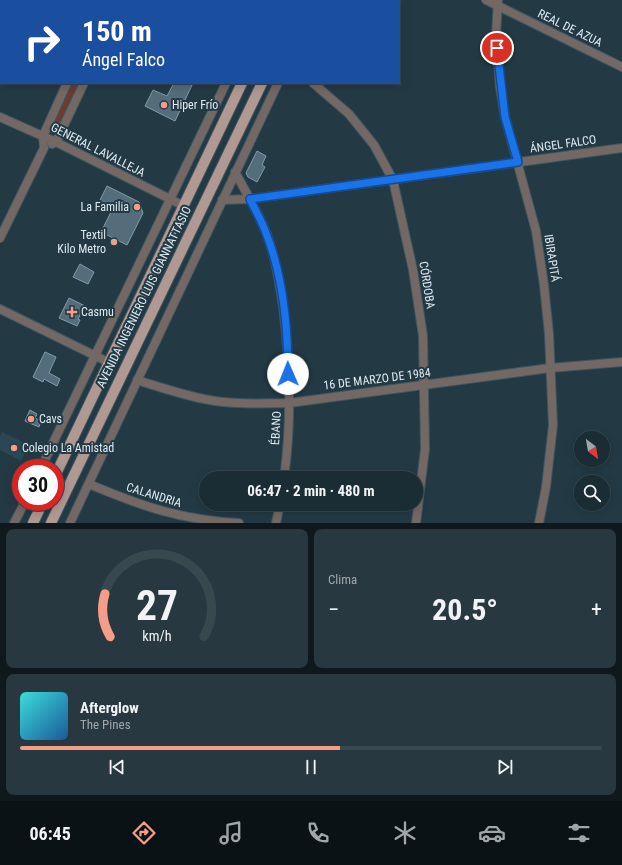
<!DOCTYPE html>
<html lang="es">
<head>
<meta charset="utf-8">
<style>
  body { margin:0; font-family:"Roboto Condensed",sans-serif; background:#273840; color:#f1f3f6; height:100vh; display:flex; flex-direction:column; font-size:15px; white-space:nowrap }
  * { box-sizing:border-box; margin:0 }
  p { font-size:13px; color:#9fa7ac }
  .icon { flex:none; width:22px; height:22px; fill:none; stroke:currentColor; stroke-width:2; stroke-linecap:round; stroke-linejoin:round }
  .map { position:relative; height:523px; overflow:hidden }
  .drawer { display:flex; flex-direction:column; gap:6px; padding:6px; background:#0e181d; flex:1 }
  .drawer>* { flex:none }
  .guide { position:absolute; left:0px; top:0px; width:400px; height:84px; box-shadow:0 2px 10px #0003,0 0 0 1px #38484f; background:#1a4fa0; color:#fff; overflow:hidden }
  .needle { width:26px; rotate:149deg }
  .buttons { position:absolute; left:574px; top:431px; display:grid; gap:8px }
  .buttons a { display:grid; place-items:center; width:36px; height:36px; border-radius:50%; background:#1a2c34; box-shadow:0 2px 10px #0003,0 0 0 1px #38484f; font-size:20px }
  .speed { position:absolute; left:12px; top:459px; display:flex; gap:8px; font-size:20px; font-weight:700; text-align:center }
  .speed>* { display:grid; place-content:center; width:52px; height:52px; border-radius:50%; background:#1a2c34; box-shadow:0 2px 10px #0003,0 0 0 1px #38484f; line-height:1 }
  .speed .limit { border:6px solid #d22; background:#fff; color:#111 }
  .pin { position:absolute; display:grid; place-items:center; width:34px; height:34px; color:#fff; margin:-17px; border:2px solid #fff; border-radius:50%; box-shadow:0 1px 4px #0007 }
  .me { position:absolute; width:44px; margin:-22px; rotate:359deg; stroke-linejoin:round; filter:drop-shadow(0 0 3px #0008) }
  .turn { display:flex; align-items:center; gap:14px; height:84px; padding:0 16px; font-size:18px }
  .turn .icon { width:52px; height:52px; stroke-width:2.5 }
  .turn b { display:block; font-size:28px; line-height:34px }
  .big { font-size:30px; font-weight:700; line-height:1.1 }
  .drawer .tile { flex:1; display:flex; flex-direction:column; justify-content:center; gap:6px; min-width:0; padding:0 14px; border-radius:8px; background:#273840 }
  .drawer .dial { align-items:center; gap:0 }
  .dial svg { height:104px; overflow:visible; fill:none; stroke:#38484f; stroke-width:7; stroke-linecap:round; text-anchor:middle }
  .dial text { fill:#f1f3f6; stroke:none }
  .song { display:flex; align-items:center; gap:12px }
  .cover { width:48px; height:48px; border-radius:6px; background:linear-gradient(135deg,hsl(180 70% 55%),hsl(210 70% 35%)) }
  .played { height:4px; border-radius:2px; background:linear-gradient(90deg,#f49e87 55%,#38484f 55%) }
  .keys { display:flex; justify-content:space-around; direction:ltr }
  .heat { display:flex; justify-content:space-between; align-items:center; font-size:22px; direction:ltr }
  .drawer .tiles { flex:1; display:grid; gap:6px; grid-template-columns:1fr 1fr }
  .tile:last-child { grid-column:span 2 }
  .trip { position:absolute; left:199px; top:471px; width:224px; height:40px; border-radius:20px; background:#1a2c34; box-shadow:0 2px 10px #0003,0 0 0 1px #38484f; font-weight:700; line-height:40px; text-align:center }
  .tab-bar { display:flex; height:64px; justify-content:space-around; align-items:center; background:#0a1215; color:#9fa7ac }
  .tab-bar .icon { width:28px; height:28px }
  .tab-bar .current { color:#f49e87 }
  .tab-bar b { font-size:18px; color:#f1f3f6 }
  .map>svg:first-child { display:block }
  .built { fill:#294755 }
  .green { fill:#6b3d30 }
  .building { fill:#556d7a; stroke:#829ba8 }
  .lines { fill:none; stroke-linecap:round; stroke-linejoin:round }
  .lane-casing { stroke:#415661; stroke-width:5.5 }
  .street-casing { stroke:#415661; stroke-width:10 }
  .primary-casing { stroke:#415661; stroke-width:12 }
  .lane { stroke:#746865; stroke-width:4 }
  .street { stroke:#746865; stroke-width:8 }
  .primary { stroke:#b09992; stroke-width:10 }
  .route-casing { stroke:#114b97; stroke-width:10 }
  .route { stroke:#1a73e8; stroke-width:7 }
  .poi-dot { fill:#f49e87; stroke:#233a45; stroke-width:1.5 }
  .labels { text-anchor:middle; stroke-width:4; stroke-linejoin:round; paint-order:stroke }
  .street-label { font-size:12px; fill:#ddeaf1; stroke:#233a45 }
  .poi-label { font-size:12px; fill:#ddeaf1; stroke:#233a45; text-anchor:start }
</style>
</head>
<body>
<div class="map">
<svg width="622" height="523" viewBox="0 0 622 523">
  <rect width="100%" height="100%" fill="#233a45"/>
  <path class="built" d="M2,432L29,445L21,461L0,450V436Z"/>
  <path class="green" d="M72,83H80L57,132L50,131Z"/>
  <g class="building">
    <path d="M174,83H193L175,121L145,106L153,90L167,96Z"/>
    <path d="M257,151L266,156L262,165L265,167L257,182L248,177L246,173Z"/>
    <path d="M107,186L139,202L143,213L127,245L101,232L111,212L97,206Z"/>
    <path d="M80,264L94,272L88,284L73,277Z"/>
    <path d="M69,298L85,306L78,319L80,320L77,326L59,318Z"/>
    <path d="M45,352L56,357L49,373L60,379L57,386L44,379L43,382L33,377Z"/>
    <path d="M30,410L37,414L35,418L41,421L39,427L25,421Z"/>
  </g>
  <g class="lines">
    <defs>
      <path id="lane" d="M243,1L244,0"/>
      <g id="street">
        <path d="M91,0L94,1"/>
        <path d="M486,0L622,67"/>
        <path d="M498,0L496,35L500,87L505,117L536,231L544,285L549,334L553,425L546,487L539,523"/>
        <path d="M104,1L105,0"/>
        <path d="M122,1V0"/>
        <path d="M265,1V0"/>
        <path d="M316,1V0"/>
        <path d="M313,83L349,114L374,145L393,180L413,270L423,336L425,449L416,523"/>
        <path d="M0,117L56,142L184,206"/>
        <path d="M52,144L56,142L84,83"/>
        <path d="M235,172C246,192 257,211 266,232C275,255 279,281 283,306C290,362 292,421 284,478"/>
        <path d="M222,200L250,199L622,148"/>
        <path d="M0,238L44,148L43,136L67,83"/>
        <path d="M0,309L110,363"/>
        <path d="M137,380C163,388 188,397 215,401C239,405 264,403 289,403L550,368L622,362"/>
        <path d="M41,468L226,83"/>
        <path d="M89,484C141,506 181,520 239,523"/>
        <path d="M14,523L25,502"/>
        <path d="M70,523L278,83"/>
        <path d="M276,523L280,504"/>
      </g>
      <g id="primary">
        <path d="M281,1L282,0"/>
        <path d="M300,1L301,0"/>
        <path d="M55,476L242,83"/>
        <path d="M33,523L43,502"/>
        <path d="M51,523L262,83"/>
      </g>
    </defs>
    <use href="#lane" class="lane-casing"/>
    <use href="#street" class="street-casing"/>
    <use href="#primary" class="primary-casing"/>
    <use href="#lane" class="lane"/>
    <use href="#street" class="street"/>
    <use href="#primary" class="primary"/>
  </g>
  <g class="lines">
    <defs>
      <path id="route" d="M288,374C288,327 283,276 266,233C262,221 255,210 250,199L518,162L505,117L497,48"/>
    </defs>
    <use href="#route" class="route-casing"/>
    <use href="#route" class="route"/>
  </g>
  <g class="poi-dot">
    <circle cx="164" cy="105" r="4"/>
    <circle cx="137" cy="207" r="4"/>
    <circle cx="114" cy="242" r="4"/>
    <path d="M70 306h4v4h4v4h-4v4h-4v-4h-4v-4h4z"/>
    <circle cx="31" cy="419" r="4"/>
    <circle cx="14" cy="448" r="4"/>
  </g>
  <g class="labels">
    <g class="street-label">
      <text transform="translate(570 28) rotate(26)" y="4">REAL DE AZUA</text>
      <text transform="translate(563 144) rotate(-8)" y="4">ÁNGEL FALCO</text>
      <text transform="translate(98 150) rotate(27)" y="4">GENERAL LAVALLEJA</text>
      <text transform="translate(552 258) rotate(81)" y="4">IBIRAPITÁ</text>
      <text transform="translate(427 285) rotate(81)" y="4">CÓRDOBA</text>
      <text transform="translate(144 297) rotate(-64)" y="4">AVENIDA INGENIERO LUIS GIANNATTASIO</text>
      <text transform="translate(377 379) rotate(-7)" y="4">16 DE MARZO DE 1984</text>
      <text transform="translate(276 428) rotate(-87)" y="4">ÉBANO</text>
      <text transform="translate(154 495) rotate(17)" y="4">CALANDRIA</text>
    </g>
    <g class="poi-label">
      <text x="172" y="109">Hiper Frío</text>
      <text x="129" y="211" text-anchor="end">La Familia</text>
      <text x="106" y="239" text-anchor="end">Textil<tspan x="106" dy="14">Kilo Metro</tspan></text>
      <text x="81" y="316">Casmu</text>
      <text x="39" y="423">Cavs</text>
      <text x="22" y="452">Colegio La Amistad</text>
    </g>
  </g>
</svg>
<div class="buttons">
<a><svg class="needle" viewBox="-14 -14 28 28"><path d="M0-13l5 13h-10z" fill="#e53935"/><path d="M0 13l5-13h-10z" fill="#9fa7ac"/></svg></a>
<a><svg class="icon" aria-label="search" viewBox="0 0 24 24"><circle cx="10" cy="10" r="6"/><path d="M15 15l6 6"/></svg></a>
</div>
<div class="speed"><div class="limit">30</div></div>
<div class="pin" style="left:497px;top:48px;background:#d93025"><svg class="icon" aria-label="arrive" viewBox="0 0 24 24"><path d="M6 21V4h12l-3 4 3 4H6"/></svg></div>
<svg class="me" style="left:288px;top:374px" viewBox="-20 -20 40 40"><circle r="19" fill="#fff"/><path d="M0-13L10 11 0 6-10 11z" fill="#1a73e8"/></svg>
<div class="trip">06:47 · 2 min · 480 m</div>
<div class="guide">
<div class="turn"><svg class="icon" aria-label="right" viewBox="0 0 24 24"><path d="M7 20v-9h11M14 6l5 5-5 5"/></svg><div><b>150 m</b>Ángel Falco</div></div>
</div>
</div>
<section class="drawer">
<div class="tiles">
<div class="tile dial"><svg viewBox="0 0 100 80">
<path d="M14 69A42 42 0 1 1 86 69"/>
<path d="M14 69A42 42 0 0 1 10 36" stroke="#f49e87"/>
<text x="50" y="56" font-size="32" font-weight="700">27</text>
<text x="50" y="72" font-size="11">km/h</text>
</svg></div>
<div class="tile"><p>Clima</p>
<div class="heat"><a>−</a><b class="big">20.5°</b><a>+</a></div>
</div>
<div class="tile">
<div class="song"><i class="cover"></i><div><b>Afterglow</b><p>The Pines</p></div></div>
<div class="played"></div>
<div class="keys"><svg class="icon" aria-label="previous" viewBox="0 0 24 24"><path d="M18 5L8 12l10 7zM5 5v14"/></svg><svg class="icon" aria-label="pause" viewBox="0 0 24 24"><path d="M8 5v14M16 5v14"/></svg><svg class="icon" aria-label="next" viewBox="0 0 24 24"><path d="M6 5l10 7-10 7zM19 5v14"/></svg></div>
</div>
</div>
</section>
<nav class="tab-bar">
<b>06:45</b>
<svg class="icon current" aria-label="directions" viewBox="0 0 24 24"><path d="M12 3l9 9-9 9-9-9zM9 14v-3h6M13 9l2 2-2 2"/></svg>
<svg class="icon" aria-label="music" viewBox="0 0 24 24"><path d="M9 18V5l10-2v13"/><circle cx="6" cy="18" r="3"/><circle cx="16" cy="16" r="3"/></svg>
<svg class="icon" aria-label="phone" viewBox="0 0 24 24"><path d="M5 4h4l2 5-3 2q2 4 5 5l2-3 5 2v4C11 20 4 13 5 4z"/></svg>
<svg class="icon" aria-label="climate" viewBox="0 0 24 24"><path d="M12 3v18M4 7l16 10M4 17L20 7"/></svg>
<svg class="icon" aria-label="car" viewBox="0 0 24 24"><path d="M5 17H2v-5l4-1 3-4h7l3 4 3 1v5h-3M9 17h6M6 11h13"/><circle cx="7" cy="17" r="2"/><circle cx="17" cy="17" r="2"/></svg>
<svg class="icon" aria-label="filters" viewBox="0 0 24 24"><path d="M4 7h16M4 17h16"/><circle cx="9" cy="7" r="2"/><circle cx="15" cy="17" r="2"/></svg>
</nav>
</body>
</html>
